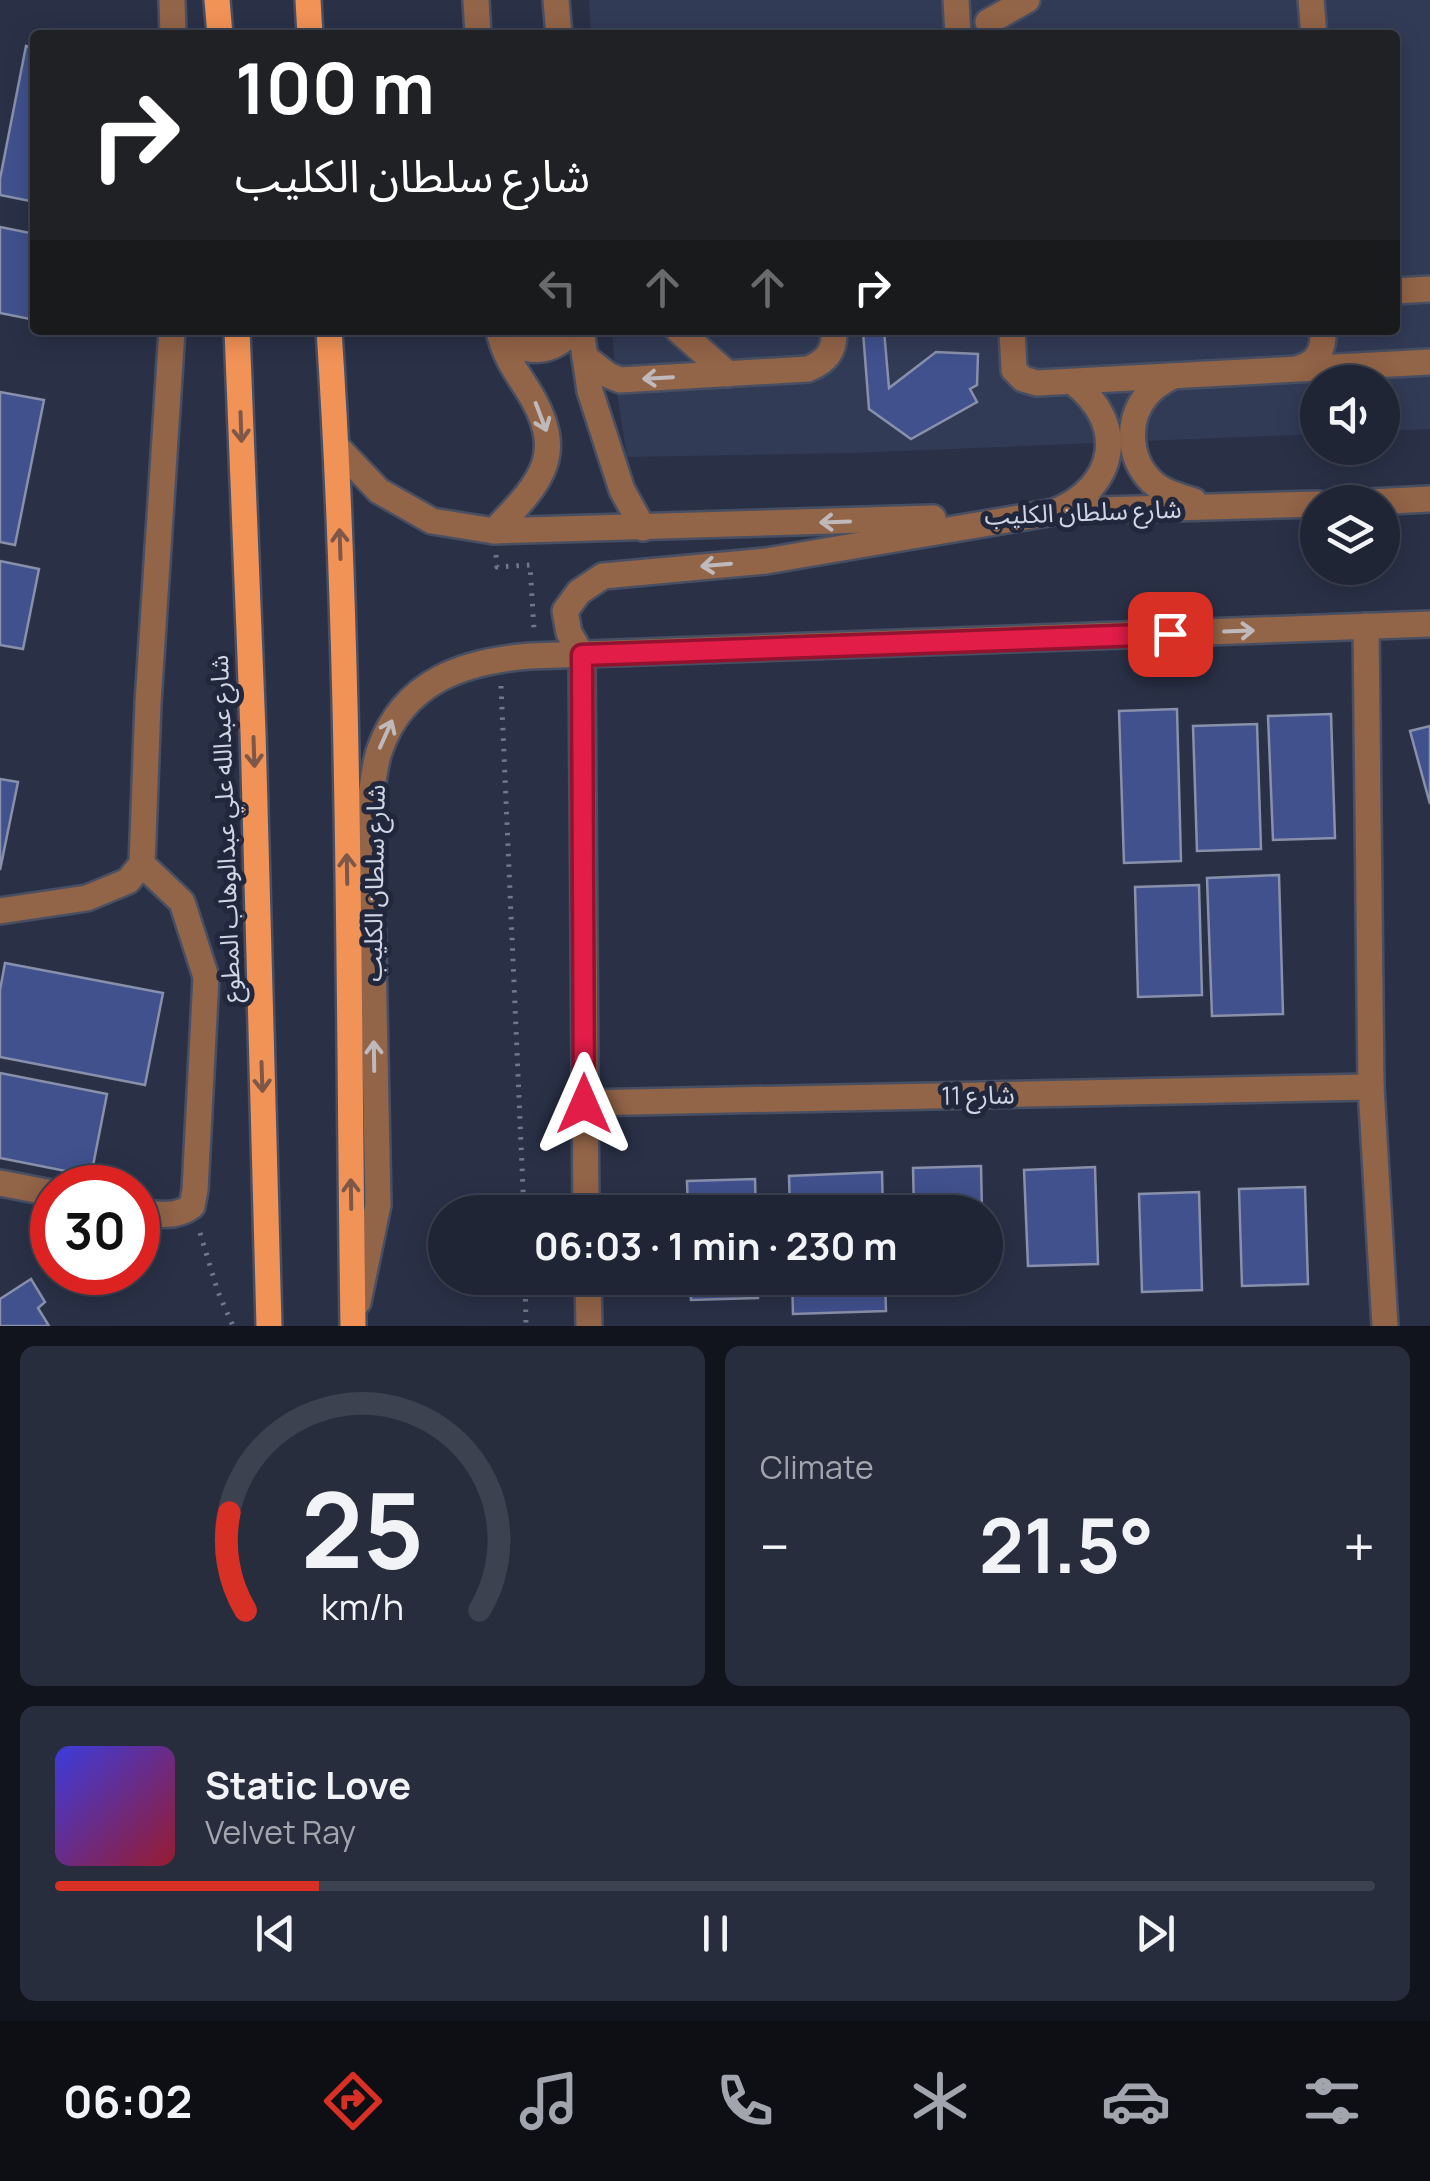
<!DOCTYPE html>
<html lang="en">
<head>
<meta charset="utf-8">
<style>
  body { margin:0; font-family:Manrope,"Noto Sans Arabic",sans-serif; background:#282d3d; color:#f1f3f6; height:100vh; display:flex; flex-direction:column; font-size:38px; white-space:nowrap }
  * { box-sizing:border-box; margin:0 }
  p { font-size:32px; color:#a2a5ad }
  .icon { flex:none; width:55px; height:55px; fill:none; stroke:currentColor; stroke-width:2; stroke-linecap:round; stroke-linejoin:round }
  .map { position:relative; height:1326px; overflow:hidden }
  .details { display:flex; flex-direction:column; gap:20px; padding:20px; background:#12141d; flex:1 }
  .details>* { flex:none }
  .hud { position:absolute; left:30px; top:30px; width:1370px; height:305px; border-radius:10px; box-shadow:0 5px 25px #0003,0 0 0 2px #3d4250; background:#202124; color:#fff; overflow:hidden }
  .controls { position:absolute; left:1300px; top:365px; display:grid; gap:20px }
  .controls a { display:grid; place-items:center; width:100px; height:100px; border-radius:50%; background:#202535; box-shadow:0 5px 25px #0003,0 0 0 2px #3d4250; font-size:50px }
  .speed { position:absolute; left:30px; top:1165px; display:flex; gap:20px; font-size:50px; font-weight:700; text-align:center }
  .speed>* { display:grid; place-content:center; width:130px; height:130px; border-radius:50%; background:#202535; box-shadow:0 5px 25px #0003,0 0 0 2px #3d4250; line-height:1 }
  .speed .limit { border:15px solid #d22; background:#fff; color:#111 }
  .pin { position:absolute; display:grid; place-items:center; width:85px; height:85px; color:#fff; margin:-42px; border-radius:20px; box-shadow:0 5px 15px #0006 }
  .me { position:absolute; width:110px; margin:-55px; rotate:0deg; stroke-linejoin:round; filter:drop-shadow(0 0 8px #0008) }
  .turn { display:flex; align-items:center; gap:35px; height:210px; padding:0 40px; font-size:45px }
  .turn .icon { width:130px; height:130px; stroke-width:2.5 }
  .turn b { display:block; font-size:70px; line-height:85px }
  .lanes { display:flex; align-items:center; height:95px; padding:0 40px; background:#0003; justify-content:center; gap:50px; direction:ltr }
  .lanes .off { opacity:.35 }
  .big { font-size:75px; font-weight:700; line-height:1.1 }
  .details .card { flex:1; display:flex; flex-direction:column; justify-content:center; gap:15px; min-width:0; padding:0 35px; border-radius:15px; background:#282d3d }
  .details .dial { align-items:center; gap:0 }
  .dial svg { height:260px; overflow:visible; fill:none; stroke:#3d4250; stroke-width:7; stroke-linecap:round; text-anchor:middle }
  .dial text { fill:#f1f3f6; stroke:none }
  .song { display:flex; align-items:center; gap:30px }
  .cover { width:120px; height:120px; border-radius:15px; background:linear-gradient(135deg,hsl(240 70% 55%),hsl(350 70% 35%)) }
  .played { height:10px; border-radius:5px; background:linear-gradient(90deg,#d93025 20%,#3d4250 20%) }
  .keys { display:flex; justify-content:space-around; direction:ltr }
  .heat { display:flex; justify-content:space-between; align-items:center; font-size:55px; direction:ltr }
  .details .tiles { flex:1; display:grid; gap:20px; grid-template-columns:1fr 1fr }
  .card:last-child { grid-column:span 2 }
  .trip { position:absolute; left:428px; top:1195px; width:575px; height:100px; border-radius:50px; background:#202535; box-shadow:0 5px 25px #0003,0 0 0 2px #3d4250; font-weight:700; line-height:100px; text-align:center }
  .dock { display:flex; height:160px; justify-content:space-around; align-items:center; background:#0d0f15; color:#a2a5ad }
  .dock .icon { width:70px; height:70px }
  .dock .on { color:#d93025 }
  .dock b { font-size:45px; color:#f1f3f6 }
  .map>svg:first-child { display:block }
  .built { fill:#323b56 }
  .building { fill:#41518e; stroke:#8890ab; stroke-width:2.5 }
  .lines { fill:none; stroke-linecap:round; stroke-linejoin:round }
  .minor-casing { stroke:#484f63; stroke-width:30 }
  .major-casing { stroke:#484f63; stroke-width:30 }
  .path { stroke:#72788b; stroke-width:5; stroke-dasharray:2.5 8; stroke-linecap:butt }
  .minor { stroke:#926448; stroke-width:25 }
  .major { stroke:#f19257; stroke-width:25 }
  .oneway { stroke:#c0b9bc }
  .oneway2 { stroke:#7f5748 }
  .route-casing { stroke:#92132f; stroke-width:25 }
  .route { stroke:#e11d48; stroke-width:18 }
  .labels { text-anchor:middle; stroke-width:10; stroke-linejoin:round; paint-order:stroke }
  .street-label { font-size:25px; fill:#d0d5e3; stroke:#21273c }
</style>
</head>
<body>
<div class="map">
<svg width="1430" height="1326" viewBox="0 0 1430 1326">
  <rect width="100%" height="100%" fill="#2a3147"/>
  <path class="built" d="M589,0H1430V429L1383,431L1382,382H1318L1317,434L851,453L627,457L617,393L612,330H1395V35H591Z"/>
  <g class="building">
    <path d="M26,46L35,48V202L0,195V179Z"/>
    <path d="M0,227L35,234V320L0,313Z"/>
    <path d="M884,330L889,388L936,352L978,354L977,385L970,389L977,402L911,439L869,409L863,332Z"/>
    <path d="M0,392L44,400L15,545L0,542Z"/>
    <path d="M0,561L39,569L23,649L0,645Z"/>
    <path d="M1177,709L1181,861L1124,863L1119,711Z"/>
    <path d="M1331,714L1335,838L1273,840L1268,716Z"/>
    <path d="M1257,724L1261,849L1197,851L1193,726Z"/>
    <path d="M1430,726V804L1410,731Z"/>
    <path d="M0,779L18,782L0,870Z"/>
    <path d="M1279,875L1283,1014L1212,1016L1207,878Z"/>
    <path d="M1199,885L1202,995L1138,997L1135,887Z"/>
    <path d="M5,963L163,993L145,1085L0,1057V990Z"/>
    <path d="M0,1073L107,1094L91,1176L0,1158Z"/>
    <path d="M981,1166L982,1212H914L913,1168Z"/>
    <path d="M1095,1167L1098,1264L1028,1266L1024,1170Z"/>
    <path d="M882,1172L883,1212H790L789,1176Z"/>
    <path d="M755,1179L756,1212H688L687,1181Z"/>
    <path d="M1305,1187L1308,1284L1242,1286L1239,1189Z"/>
    <path d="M1199,1192L1202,1290L1142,1292L1139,1194Z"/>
    <path d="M690,1278H758V1298L691,1300Z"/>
    <path d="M792,1278H885L886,1311L793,1314Z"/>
    <path d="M31,1279L45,1302L38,1308L49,1326H0V1299Z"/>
  </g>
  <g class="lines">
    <defs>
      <g id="minor">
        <path d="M172,0L173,35"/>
        <path d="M476,0L478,35"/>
        <path d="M556,0L559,35"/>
        <path d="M956,0L958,35"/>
        <path d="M1311,0L1314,35"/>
        <path d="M988,22L1027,0"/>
        <path d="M1395,291L1430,289"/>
        <path d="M500,330C520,357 553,355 573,330"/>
        <path d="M581,330L590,391L622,490L643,528"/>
        <path d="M678,330L728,374"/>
        <path d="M1012,330L1014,370L1023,379L1037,383L1430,362"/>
        <path d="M585,357L608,375L620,380L808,369C827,361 835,351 834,330"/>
        <path d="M1299,368C1318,363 1324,349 1323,330"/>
        <path d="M1173,376C1163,381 1154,386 1147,395C1124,422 1129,465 1157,486C1168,494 1182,497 1194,501"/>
        <path d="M337,447L379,491L432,521L494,531L933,518"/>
        <path d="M1369,502L1430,499"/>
        <path d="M1063,511L1318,504"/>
        <path d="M494,531C542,481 569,454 526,387C514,369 503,352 499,330"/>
        <path d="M1366,626L1371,1087L1385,1326"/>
        <path d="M0,911L87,898L128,881L142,864L148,703L172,330"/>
        <path d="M584,1103L1371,1087"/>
        <path d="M0,1183L52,1193"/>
        <path d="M138,1211C157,1215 176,1218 192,1206L195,1190L206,977L182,902L142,864"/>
        <path d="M586,1212L582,655L569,633L565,611L579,592L603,576L766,561L1054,512C1117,487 1128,424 1073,382"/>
        <path d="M588,1278L589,1326"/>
        <path d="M358,1302L378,1205L370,803C373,785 374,765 380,749C404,681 464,661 530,656L1430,624"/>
      </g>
      <g id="major">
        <path d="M217,0L220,35"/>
        <path d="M308,0L310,35"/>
        <path d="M237,330L253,732L269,1326"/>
        <path d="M329,330C351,661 348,994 353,1326"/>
      </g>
    </defs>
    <use href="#minor" class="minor-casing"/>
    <use href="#major" class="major-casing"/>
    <g class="path">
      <path d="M496,555L497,567L530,565L534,629"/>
      <path d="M501,686L524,1212"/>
      <path d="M200,1233L218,1292L233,1326"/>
      <path d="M525,1278L526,1326"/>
    </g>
    <use href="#minor" class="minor"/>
    <use href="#major" class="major"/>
  </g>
  <defs><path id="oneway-shaft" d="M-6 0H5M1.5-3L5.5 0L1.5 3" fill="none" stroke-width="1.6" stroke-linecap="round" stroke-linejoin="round" transform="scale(2.5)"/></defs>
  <g class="oneway">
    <use href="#oneway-shaft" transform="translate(658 378) rotate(177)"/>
    <use href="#oneway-shaft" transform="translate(541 417) rotate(69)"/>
    <use href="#oneway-shaft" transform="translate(835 522) rotate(178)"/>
    <use href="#oneway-shaft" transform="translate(716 565) rotate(175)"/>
    <use href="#oneway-shaft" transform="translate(1239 631) rotate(-2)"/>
    <use href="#oneway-shaft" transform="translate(386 734) rotate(-66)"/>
    <use href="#oneway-shaft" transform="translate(374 1056) rotate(-91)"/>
  </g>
  <g class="oneway2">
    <use href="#oneway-shaft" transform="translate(241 427) rotate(88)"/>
    <use href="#oneway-shaft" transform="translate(340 544) rotate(-92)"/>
    <use href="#oneway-shaft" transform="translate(254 752) rotate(88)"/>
    <use href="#oneway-shaft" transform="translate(347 869) rotate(-91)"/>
    <use href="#oneway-shaft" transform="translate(262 1077) rotate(88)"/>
    <use href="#oneway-shaft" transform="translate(351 1194) rotate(-91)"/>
  </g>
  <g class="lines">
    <defs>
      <path id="route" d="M584,1104L582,655L1170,634"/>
    </defs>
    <use href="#route" class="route-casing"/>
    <use href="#route" class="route"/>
  </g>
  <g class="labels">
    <g class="street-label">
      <text transform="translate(1083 512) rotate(-2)" y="9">شارع سلطان الكليب</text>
      <text transform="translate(225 829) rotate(-92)" y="9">شارع عبدالله علي عبدالوهاب المطوع</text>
      <text transform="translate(374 883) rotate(-89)" y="9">شارع سلطان الكليب</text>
      <text transform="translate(978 1095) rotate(-1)" y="9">شارع 11</text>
    </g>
  </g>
</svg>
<div class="controls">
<a><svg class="icon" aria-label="sound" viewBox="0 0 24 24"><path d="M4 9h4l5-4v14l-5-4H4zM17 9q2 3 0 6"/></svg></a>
<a><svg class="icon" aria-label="layers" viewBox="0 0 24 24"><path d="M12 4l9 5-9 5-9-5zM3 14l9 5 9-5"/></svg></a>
</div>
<div class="speed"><div class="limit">30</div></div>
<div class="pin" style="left:1170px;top:634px;background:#d93025"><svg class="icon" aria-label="arrive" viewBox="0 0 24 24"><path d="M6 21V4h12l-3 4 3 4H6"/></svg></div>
<svg class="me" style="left:584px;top:1104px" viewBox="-20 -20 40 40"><path d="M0-17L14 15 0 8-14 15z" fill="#e11d48" stroke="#fff" stroke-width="4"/></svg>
<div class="trip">06:03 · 1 min · 230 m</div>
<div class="hud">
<div class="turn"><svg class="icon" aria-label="right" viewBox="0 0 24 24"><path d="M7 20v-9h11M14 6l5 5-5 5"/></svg><div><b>100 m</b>شارع سلطان الكليب</div></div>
<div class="lanes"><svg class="icon off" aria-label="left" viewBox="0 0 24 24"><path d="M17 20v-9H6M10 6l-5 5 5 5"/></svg><svg class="icon off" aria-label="ahead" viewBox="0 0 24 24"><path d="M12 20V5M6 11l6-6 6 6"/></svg><svg class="icon off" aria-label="ahead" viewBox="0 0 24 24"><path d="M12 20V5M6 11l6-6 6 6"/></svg><svg class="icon" aria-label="right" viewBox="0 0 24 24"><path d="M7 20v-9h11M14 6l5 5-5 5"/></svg></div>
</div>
</div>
<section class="details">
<div class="tiles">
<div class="card dial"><svg viewBox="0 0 100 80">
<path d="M14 69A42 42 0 1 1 86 69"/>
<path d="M14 69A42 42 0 0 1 9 39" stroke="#d93025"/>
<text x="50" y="56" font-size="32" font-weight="700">25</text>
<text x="50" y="72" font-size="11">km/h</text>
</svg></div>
<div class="card"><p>Climate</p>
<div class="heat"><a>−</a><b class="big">21.5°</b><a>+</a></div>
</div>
<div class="card">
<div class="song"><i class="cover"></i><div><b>Static Love</b><p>Velvet Ray</p></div></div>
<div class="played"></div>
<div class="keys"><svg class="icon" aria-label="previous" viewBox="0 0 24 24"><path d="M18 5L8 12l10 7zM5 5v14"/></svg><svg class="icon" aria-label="pause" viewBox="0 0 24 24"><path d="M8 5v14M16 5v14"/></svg><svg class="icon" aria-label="next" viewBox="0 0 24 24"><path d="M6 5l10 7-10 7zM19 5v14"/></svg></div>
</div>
</div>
</section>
<nav class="dock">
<b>06:02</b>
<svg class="icon on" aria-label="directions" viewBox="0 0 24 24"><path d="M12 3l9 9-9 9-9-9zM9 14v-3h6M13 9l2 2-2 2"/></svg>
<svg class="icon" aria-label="music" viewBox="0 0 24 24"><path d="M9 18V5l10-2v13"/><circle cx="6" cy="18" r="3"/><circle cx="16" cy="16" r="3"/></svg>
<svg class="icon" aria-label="phone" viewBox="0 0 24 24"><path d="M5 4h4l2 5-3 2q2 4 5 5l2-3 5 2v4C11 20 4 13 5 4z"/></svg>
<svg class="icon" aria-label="climate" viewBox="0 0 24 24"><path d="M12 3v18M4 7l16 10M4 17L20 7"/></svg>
<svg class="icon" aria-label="car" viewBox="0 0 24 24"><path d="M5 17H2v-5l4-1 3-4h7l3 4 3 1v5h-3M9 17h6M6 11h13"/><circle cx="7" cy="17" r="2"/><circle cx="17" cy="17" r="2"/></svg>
<svg class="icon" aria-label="filters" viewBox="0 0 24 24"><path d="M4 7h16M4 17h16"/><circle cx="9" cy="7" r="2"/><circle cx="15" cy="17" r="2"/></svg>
</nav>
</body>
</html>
